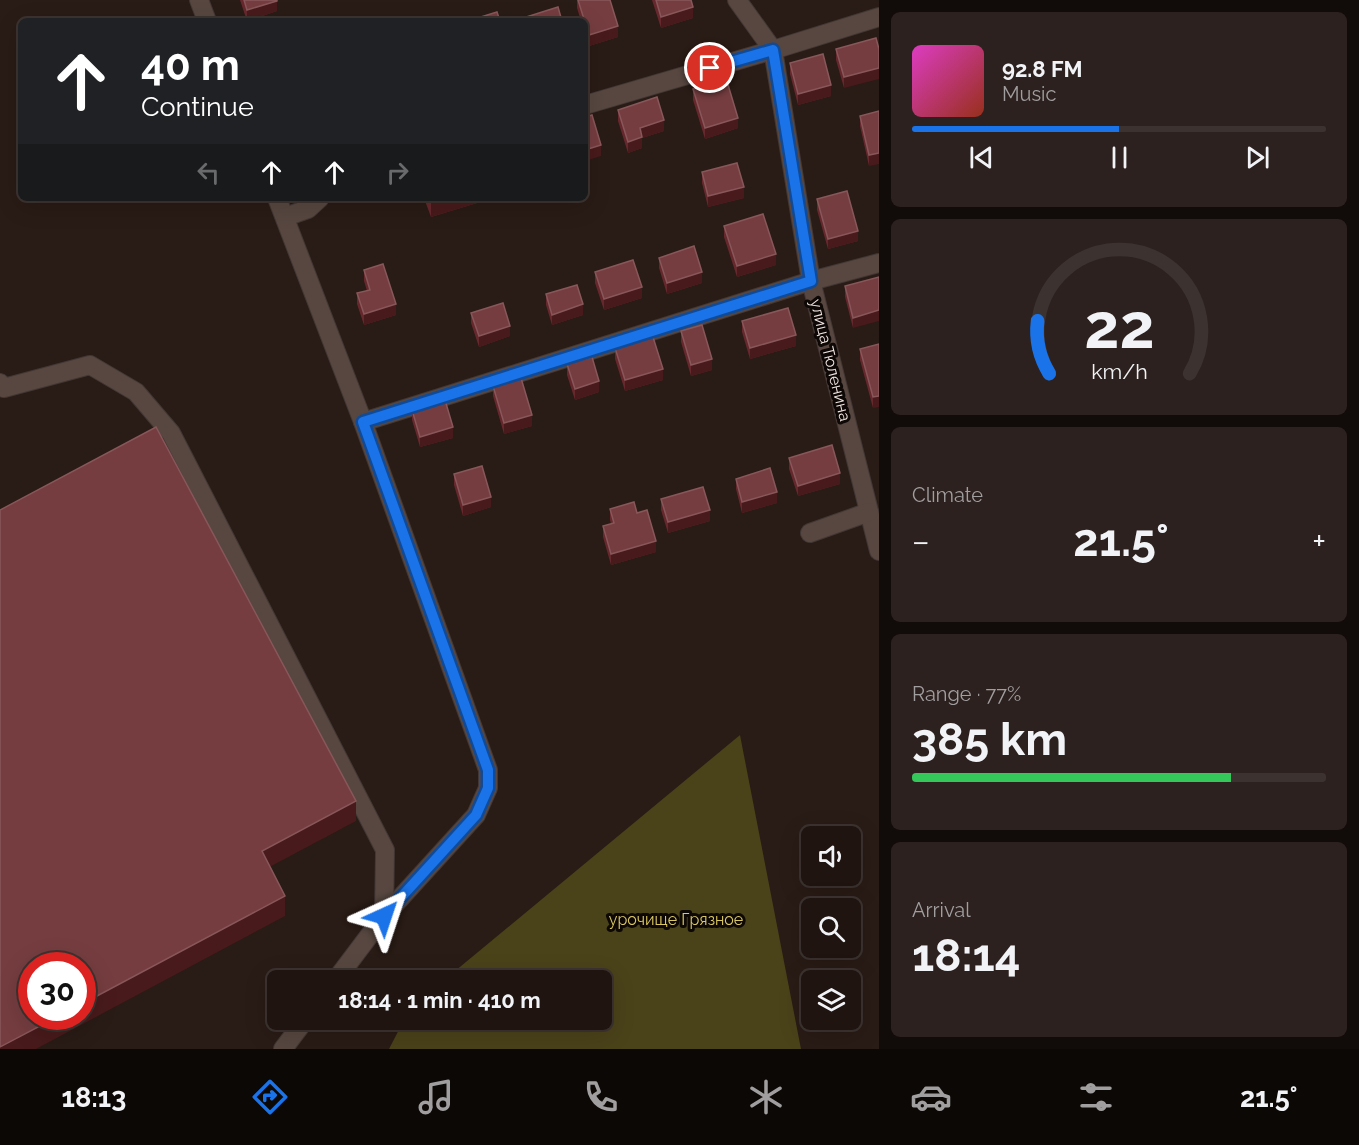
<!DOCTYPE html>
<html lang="en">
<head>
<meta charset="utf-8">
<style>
  body { margin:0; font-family:Raleway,sans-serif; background:#2c211e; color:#f1f3f6; height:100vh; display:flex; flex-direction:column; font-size:22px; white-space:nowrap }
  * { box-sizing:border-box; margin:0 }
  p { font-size:20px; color:#a19e9f }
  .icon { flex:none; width:33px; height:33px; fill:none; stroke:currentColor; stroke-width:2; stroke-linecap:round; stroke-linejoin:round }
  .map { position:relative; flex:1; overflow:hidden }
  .drawer { display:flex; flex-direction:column; gap:12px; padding:12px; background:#110b09; width:480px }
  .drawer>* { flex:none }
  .top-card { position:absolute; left:18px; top:18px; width:570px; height:183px; border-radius:9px; box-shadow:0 6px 24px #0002,0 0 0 2px #3c3330; background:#202124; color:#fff; overflow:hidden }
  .tools { position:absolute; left:801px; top:826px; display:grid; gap:12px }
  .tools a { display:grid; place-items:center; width:60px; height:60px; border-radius:9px; background:#1f1410; box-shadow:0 6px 24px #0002,0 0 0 2px #3c3330; font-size:30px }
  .speed { position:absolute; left:18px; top:952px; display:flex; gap:12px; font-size:30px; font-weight:700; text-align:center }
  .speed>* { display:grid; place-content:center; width:78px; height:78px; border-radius:50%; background:#1f1410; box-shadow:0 6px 24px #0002,0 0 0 2px #3c3330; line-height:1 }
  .speed .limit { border:9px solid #d22; background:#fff; color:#111 }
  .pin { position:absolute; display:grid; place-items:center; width:51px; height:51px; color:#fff; margin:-26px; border:3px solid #fff; border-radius:50%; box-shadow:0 2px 6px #0007 }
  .me { position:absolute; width:66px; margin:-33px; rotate:42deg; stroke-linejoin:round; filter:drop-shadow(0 0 4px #0008) }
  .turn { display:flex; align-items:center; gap:21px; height:126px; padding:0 24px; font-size:27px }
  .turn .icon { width:78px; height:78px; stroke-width:2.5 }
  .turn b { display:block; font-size:42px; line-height:51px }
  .lanes { display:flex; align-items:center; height:57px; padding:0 24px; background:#0003; justify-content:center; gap:30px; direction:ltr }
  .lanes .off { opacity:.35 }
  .big { font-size:45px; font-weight:700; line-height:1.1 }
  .drawer .widget { flex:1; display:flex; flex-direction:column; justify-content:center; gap:9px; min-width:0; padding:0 21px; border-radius:9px; background:#2c211e }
  .drawer .dial { align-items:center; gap:0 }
  .dial svg { height:156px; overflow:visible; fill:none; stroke:#3c3330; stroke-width:7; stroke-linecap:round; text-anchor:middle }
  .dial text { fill:#f1f3f6; stroke:none }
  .song { display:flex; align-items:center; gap:18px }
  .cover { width:72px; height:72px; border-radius:9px; background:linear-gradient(135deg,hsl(310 70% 55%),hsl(10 70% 35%)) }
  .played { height:6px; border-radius:3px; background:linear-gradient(90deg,#1a73e8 50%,#3c3330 50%) }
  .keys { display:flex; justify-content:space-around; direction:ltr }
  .heat { display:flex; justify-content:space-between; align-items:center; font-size:33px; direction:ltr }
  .charge { height:9px; border-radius:4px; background:linear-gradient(90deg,#34c759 77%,#3c3330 0) }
  .trip { position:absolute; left:267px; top:970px; width:345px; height:60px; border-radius:9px; background:#1f1410; box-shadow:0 6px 24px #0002,0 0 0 2px #3c3330; font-weight:700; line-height:60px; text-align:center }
  .tabs { display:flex; height:96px; justify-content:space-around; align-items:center; background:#0c0806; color:#a19e9f }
  .tabs .icon { width:42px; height:42px }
  .tabs .active { color:#1a73e8 }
  .tabs b { font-size:27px; color:#f1f3f6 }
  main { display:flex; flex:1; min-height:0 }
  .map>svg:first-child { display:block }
  .green { fill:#4a4219 }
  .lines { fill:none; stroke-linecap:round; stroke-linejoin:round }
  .minor-casing { stroke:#423734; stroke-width:20 }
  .minor { stroke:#574740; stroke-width:18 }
  .wall { fill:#66282d }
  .shaded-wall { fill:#481a1b }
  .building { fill:#753d40; stroke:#88575a; stroke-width:1.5 }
  .route-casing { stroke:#114b97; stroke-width:15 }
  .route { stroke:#1a73e8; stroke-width:10 }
  .labels { text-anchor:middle; stroke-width:6; stroke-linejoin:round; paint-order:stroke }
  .street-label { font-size:16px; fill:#f0e6e2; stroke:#0d0805 }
  .park-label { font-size:16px; fill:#dbc860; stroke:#0d0805 }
</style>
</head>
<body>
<main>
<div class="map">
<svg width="879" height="1049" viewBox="0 0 879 1049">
  <rect width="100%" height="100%" fill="#291b15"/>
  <path class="green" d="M740,735L801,1049H389L404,1020H602V981H443Z"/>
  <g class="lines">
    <defs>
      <g id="minor">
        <path d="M199,0L207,21"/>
        <path d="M737,0L773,50L811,281L879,551"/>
        <path d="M585,105L773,50L879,17"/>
        <path d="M277,198L363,422L488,770V788L476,815L384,916L335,981"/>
        <path d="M285,217L308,209L320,198"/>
        <path d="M0,383L4,388L90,365L136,392L171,433L385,850L384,916"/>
        <path d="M363,422L811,281L879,263"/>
        <path d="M810,533L869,512"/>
        <path d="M283,1049L305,1020"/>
      </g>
    </defs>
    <use href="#minor" class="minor-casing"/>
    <use href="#minor" class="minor"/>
  </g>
  <g class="wall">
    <path d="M240,0H277V11L247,21Z"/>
    <path d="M577,0H610L618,37L589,46L585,33V21H581L577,8Z"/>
    <path d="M652,0H691L693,18L661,28Z"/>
    <path d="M876,38L844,88L836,60V49Z"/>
    <path d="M790,63L831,96L798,105L790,74Z"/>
    <path d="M693,89L738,128L705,139L693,100Z"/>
    <path d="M618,110L664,131L642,138V148L628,153L618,121Z"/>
    <path d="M879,111L869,166L860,126V116Z"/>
    <path d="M702,172L744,198L708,207L702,183Z"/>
    <path d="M424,198H477V203L431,217Z"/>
    <path d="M817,199L858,241L828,249L817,210Z"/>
    <path d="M724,226L776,265L737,277L724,237Z"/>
    <path d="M659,258L702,283L667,294L659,268Z"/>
    <path d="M364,270L396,315L364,325L357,304V293L367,291L364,281Z"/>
    <path d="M595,272L642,298L604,310L595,283Z"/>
    <path d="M879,277L853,328L845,297V286Z"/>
    <path d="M546,294L583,315L552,325L546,305Z"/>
    <path d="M471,313L510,336L479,347L471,323Z"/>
    <path d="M742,321L796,346L750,359L742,332Z"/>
    <path d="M681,331L712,370L691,376L681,342Z"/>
    <path d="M879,344L873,408L860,360V349Z"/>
    <path d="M615,348L663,380L625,391L615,359Z"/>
    <path d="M567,364L599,392L575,400L567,375Z"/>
    <path d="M493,386L532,426L504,434L493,396Z"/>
    <path d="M412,410L453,438L420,447L412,420Z"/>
    <path d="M789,458L840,484L798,496L789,469Z"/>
    <path d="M454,474L491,507L463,516L454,485Z"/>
    <path d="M736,479L777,503L742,513L736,489Z"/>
    <path d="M661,499L710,521L668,533L661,510Z"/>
    <path d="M610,509L637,513L656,552L611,565L603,537V526L611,524L610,520Z"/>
  </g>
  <g class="shaded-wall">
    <path d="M277,1V11L247,21V10Z"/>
    <path d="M693,7V18L661,28V17Z"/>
    <path d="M618,26V37L589,46V35Z"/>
    <path d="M879,68V79L844,88V77Z"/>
    <path d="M831,85V96L798,105V94Z"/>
    <path d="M738,118V128L705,139V128Z"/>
    <path d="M664,120V131L642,138V148L628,153V142L640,128Z"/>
    <path d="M601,145V156L585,161V150Z"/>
    <path d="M879,153V164L869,166V155Z"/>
    <path d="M744,187V198L708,207V196Z"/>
    <path d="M442,198H477V203L431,217V202Z"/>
    <path d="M858,231V241L828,249V239Z"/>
    <path d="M776,254V265L737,277V266Z"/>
    <path d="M702,272V283L667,294V283Z"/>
    <path d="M642,287V298L604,310V299Z"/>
    <path d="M396,304V315L364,325V314Z"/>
    <path d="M583,304V315L552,325V315Z"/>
    <path d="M879,310V321L853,328V318Z"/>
    <path d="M510,326V336L479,347V336Z"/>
    <path d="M796,335V346L750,359V348Z"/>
    <path d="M712,359V370L691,376V365Z"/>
    <path d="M663,369V380L625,391V380Z"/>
    <path d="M599,381V392L575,400V389Z"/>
    <path d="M879,396V407L873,408V397Z"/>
    <path d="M532,415V426L504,434V423Z"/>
    <path d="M453,427V438L420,447V437Z"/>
    <path d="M840,473V484L798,496V486Z"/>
    <path d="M777,492V503L742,513V502Z"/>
    <path d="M491,497V507L463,516V505Z"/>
    <path d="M710,510V521L668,533V522Z"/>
    <path d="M656,541V552L611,565V554Z"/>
    <path d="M356,801V821L262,871V851Z"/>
    <path d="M285,896V916L36,1049H0V1047L57,1017H82V1004Z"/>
  </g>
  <g class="building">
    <path d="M244,0H277V1L247,10Z"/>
    <path d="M578,0H610L618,26L589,35Z"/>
    <path d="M656,0H691L693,7L661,17Z"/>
    <path d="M558,7L562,21H521L520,19Z"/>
    <path d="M497,12L500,21H468Z"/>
    <path d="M876,38L879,49V68L844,77L836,49Z"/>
    <path d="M823,54L831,85L798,94L790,63Z"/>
    <path d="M726,78L738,118L705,128L693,89Z"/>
    <path d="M657,97L664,120L640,128L642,137L628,142L618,110Z"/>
    <path d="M879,111V153L869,155L860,116Z"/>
    <path d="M592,115L601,145L585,150V117Z"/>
    <path d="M737,163L744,187L708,196L702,172Z"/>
    <path d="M847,191L858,231L828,239L817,199Z"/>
    <path d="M430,198H442L431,202Z"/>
    <path d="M763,214L776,254L737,266L724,226Z"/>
    <path d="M694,246L702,272L667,283L659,258Z"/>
    <path d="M633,260L642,287L604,299L595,272Z"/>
    <path d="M383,264L396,304L364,314L357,293L370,290L364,270Z"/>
    <path d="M879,277V310L853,318L845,286Z"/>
    <path d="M577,285L583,304L552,315L546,294Z"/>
    <path d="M503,303L510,326L479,336L471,313Z"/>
    <path d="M788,308L796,335L750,348L742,321Z"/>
    <path d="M702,325L712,359L691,365L681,331Z"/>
    <path d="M653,337L663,369L625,380L615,348Z"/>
    <path d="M879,344V396L873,397L860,349Z"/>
    <path d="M592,357L599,381L575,389L567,364Z"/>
    <path d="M521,378L532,415L504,423L493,386Z"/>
    <path d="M445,400L453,427L420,437L412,410Z"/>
    <path d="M156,427L356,801L262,851L285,896L82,1004V966H32V1017H57L0,1047V510Z"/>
    <path d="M832,445L840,473L798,486L789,458Z"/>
    <path d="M482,466L491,497L463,505L454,474Z"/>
    <path d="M770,468L777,492L742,502L736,479Z"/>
    <path d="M703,487L710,510L668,522L661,499Z"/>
    <path d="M634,502L637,513L647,510L656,541L611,554L603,526L614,523L610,509Z"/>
  </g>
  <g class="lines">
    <defs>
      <path id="route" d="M384,916L476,815L488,788V770L363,422L811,281L773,50L710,68"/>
    </defs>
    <use href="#route" class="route-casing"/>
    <use href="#route" class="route"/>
  </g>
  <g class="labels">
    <g class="street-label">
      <text transform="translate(831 360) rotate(76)" y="6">улица Тюленина</text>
    </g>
    <g class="park-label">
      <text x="676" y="925">урочище Грязное</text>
    </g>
  </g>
</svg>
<div class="tools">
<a><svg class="icon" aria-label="sound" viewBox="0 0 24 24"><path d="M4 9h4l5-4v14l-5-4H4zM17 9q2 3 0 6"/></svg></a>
<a><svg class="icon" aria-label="search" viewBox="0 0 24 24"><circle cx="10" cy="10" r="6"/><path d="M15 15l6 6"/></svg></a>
<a><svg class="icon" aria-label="layers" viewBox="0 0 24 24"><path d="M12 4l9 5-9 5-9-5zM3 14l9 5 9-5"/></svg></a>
</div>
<div class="speed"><div class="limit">30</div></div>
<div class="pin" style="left:710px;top:68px;background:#d93025"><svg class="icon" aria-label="arrive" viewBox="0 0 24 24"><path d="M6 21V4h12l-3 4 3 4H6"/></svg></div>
<svg class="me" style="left:384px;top:916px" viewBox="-20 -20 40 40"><path d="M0-17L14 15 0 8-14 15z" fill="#1a73e8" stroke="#fff" stroke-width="4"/></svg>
<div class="trip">18:14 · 1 min · 410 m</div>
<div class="top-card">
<div class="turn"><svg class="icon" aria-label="ahead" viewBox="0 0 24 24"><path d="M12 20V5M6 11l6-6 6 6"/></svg><div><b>40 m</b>Continue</div></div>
<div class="lanes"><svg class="icon off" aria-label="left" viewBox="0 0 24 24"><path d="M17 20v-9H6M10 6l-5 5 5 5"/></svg><svg class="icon" aria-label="ahead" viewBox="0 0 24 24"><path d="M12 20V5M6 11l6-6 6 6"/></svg><svg class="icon" aria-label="ahead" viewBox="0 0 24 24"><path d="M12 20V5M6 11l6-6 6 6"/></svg><svg class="icon off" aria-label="right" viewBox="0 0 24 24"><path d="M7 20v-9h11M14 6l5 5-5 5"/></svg></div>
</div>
</div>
<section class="drawer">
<div class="widget">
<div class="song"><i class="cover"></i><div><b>92.8 FM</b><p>Music</p></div></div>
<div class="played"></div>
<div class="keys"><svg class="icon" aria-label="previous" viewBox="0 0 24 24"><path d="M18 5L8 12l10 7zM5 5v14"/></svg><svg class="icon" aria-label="pause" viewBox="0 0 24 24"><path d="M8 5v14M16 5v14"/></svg><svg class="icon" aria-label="next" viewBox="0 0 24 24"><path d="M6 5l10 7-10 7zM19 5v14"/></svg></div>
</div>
<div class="widget dial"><svg viewBox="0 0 100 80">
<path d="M14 69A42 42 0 1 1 86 69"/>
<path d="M14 69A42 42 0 0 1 8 42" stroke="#1a73e8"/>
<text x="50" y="56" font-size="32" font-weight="700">22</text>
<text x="50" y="72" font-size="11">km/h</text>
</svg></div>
<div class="widget"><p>Climate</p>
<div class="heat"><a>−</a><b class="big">21.5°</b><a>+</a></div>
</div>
<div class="widget"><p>Range · 77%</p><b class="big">385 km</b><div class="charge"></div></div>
<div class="widget"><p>Arrival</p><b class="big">18:14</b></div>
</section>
</main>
<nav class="tabs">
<b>18:13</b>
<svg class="icon active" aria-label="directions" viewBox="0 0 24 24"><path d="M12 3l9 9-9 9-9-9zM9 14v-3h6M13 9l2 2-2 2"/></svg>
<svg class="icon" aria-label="music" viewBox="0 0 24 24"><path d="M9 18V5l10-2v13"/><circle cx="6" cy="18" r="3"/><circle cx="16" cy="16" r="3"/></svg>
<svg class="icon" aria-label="phone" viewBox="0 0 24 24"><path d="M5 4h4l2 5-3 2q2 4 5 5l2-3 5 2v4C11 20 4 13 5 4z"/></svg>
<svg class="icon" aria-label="climate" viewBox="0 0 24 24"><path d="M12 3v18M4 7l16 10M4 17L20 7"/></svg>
<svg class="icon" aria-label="car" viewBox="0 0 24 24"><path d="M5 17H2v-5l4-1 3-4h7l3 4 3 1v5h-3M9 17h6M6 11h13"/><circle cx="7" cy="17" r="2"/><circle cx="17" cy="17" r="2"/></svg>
<svg class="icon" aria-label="filters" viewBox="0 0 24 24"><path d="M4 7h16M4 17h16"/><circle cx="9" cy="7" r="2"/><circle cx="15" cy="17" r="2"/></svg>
<b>21.5°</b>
</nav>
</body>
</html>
